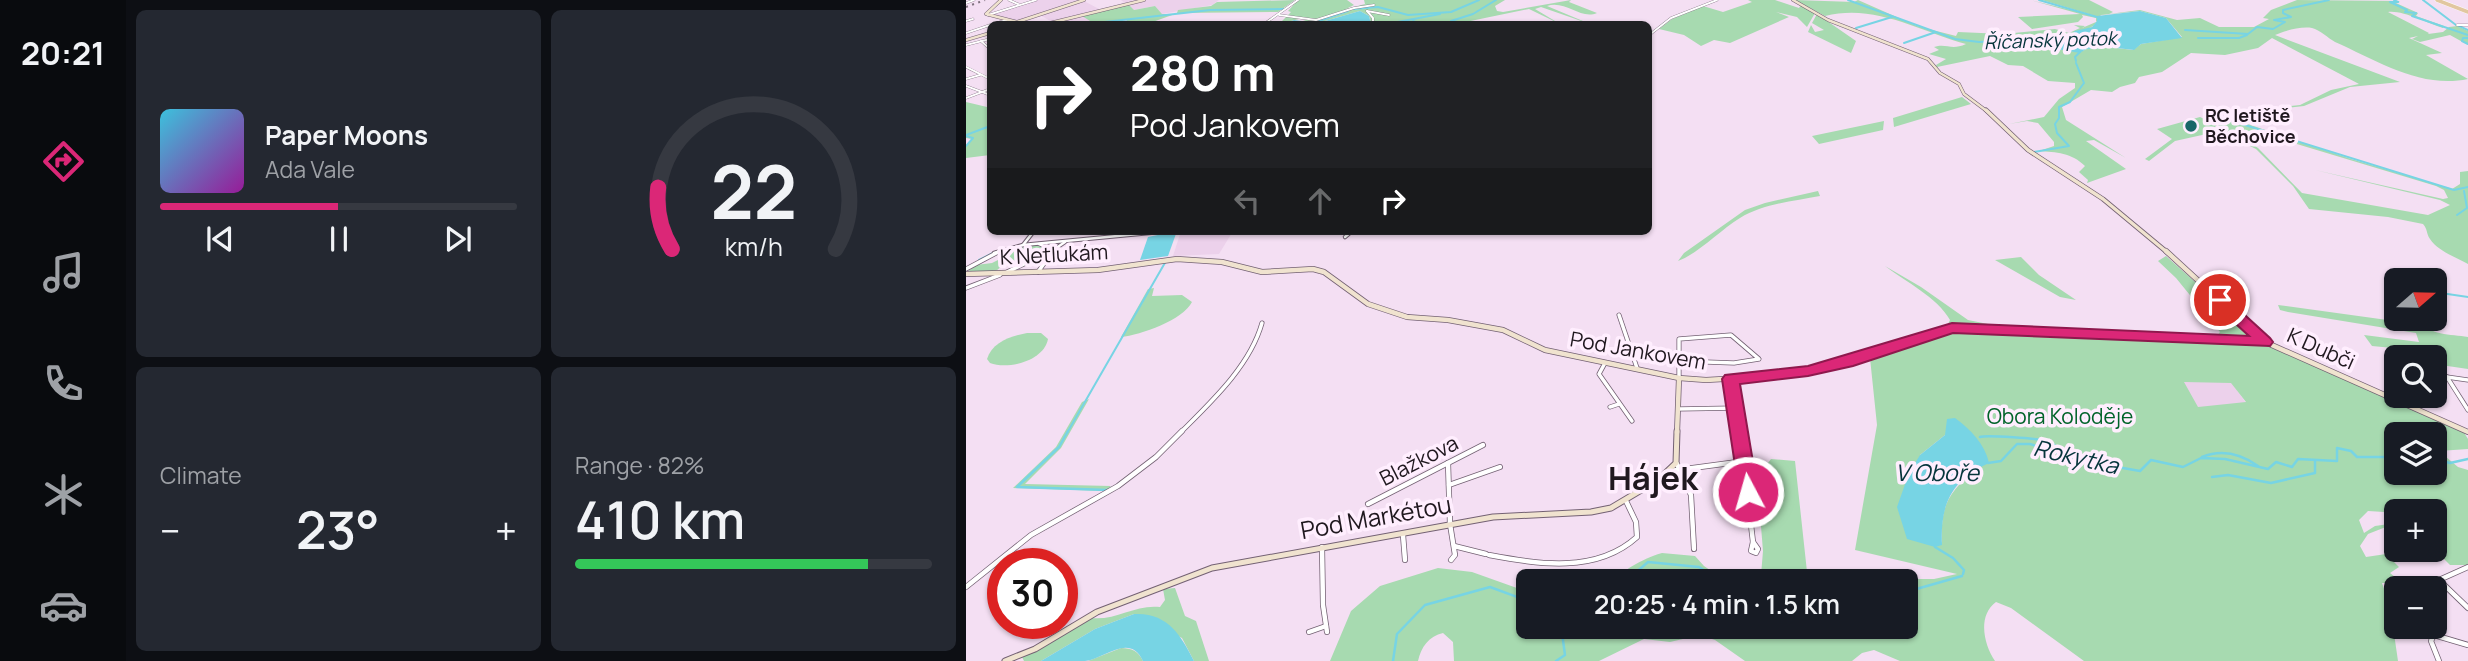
<!DOCTYPE html>
<html lang="en">
<head>
<meta charset="utf-8">
<style>
  body { margin:0; font-family:Manrope,sans-serif; background:#242831; color:#f1f3f6; height:100vh; display:flex; flex-direction:column; font-size:26px; white-space:nowrap }
  * { box-sizing:border-box; margin:0 }
  p { font-size:23px; color:#9ea1a6 }
  .icon { flex:none; width:38px; height:38px; fill:none; stroke:currentColor; stroke-width:2; stroke-linecap:round; stroke-linejoin:round }
  .map { position:relative; flex:1; overflow:hidden }
  .sheet { display:flex; flex-direction:column; gap:10px; padding:10px; background:#0d0f14; width:840px }
  .sheet>* { flex:none }
  .guide { position:absolute; left:21px; top:21px; width:665px; height:214px; border-radius:10px; box-shadow:0 2px 5px #0004; background:#202124; color:#fff; overflow:hidden }
  .needle { width:46px; rotate:70deg }
  .buttons { position:absolute; left:1418px; top:268px; display:grid; gap:14px }
  .buttons a { display:grid; place-items:center; width:63px; height:63px; border-radius:10px; background:#171b24; box-shadow:0 2px 5px #0004; font-size:35px }
  .speed { position:absolute; left:21px; top:548px; display:flex; gap:14px; font-size:35px; font-weight:700; text-align:center }
  .speed>* { display:grid; place-content:center; width:91px; height:91px; border-radius:50%; background:#171b24; box-shadow:0 2px 5px #0004; line-height:1 }
  .speed .limit { border:10px solid #d22; background:#fff; color:#111 }
  .pin { position:absolute; display:grid; place-items:center; width:60px; height:60px; color:#fff; margin:-30px; border:4px solid #fff; border-radius:50%; box-shadow:0 2px 7px #0007 }
  .me { position:absolute; width:77px; margin:-38px; rotate:354deg; stroke-linejoin:round; filter:drop-shadow(0 0 5px #0008) }
  .turn { display:flex; align-items:center; gap:24px; height:147px; padding:0 28px; font-size:32px }
  .turn .icon { width:91px; height:91px; stroke-width:2.5 }
  .turn b { display:block; font-size:49px; line-height:60px }
  .lanes { display:flex; align-items:center; height:66px; padding:0 28px; background:#0003; justify-content:center; gap:35px; direction:ltr }
  .lanes .off { opacity:.35 }
  .big { font-size:52px; font-weight:600; line-height:1.1 }
  .sheet .tile { flex:1; display:flex; flex-direction:column; justify-content:center; gap:10px; min-width:0; padding:0 24px; border-radius:10px; background:#242831 }
  .sheet .dial { align-items:center; gap:0 }
  .dial svg { height:182px; overflow:visible; fill:none; stroke:#363941; stroke-width:7; stroke-linecap:round; text-anchor:middle }
  .dial text { fill:#f1f3f6; stroke:none }
  .song { display:flex; align-items:center; gap:21px }
  .cover { width:84px; height:84px; border-radius:10px; background:linear-gradient(135deg,hsl(190 70% 55%),hsl(300 70% 35%)) }
  .played { height:7px; border-radius:4px; background:linear-gradient(90deg,#db2777 50%,#363941 50%) }
  .keys { display:flex; justify-content:space-around; direction:ltr }
  .heat { display:flex; justify-content:space-between; align-items:center; font-size:38px; direction:ltr }
  .charge { height:10px; border-radius:5px; background:linear-gradient(90deg,#34c759 82%,#363941 0) }
  .sheet .tiles { flex:1; display:grid; gap:10px; grid-template-columns:repeat(2,1fr) }
  .trip { position:absolute; left:550px; top:569px; width:402px; height:70px; border-radius:10px; background:#171b24; box-shadow:0 2px 5px #0004; font-weight:600; line-height:70px; text-align:center }
  main { display:flex; flex:1; min-height:0 }
  .menu { display:flex; flex-direction:column; width:126px; justify-content:space-around; align-items:center; background:#090b0e; color:#9ea1a6 }
  .menu .icon { width:49px; height:49px }
  .menu .selected { color:#db2777 }
  .menu b { font-size:32px; color:#f1f3f6 }
  .map>svg:first-child { display:block }
  .built { fill:#ecd1eb }
  .green { fill:#a7dab0; fill-rule:evenodd }
  .water { fill:#77d4e4 }
  .lines { fill:none; stroke-linecap:round; stroke-linejoin:round }
  .stream-far1 { stroke:#77d4e4; stroke-width:2 }
  .stream { stroke:#77d4e4; stroke-width:2.5 }
  .street-far3-casing { stroke:#736173; stroke-width:2.5 }
  .street-far2-casing { stroke:#736173; stroke-width:4.5 }
  .street-far1-casing { stroke:#736173; stroke-width:5 }
  .street-casing { stroke:#736173; stroke-width:6 }
  .secondary-far3-casing { stroke:#736173; stroke-width:3.5 }
  .secondary-far2-casing { stroke:#736173; stroke-width:5 }
  .secondary-far1-casing { stroke:#736173; stroke-width:6 }
  .secondary-casing { stroke:#736173; stroke-width:7 }
  .primary-casing { stroke:#fff; stroke-width:4.5 }
  .street-far3 { stroke:#fff; stroke-width:2 }
  .street-far2 { stroke:#fff; stroke-width:2.5 }
  .street-far1 { stroke:#fff; stroke-width:3.5 }
  .street { stroke:#fff; stroke-width:4.5 }
  .secondary-far3 { stroke:#f0e3cf; stroke-width:2.5 }
  .secondary-far2 { stroke:#f0e3cf; stroke-width:3.5 }
  .secondary-far1 { stroke:#f0e3cf; stroke-width:4.5 }
  .secondary { stroke:#f0e3cf; stroke-width:5 }
  .primary { stroke:#e1c7a0; stroke-width:3.5 }
  .rail { stroke:#7e707d; stroke-width:2; stroke-dasharray:2 4.5; stroke-linecap:butt }
  .route { fill:#db2777; stroke:#8e194d; stroke-width:2 }
  .poi-dot { fill:#186667; stroke:#ffeefe; stroke-width:2.5 }
  .labels { text-anchor:middle; stroke-width:7; stroke-linejoin:round; paint-order:stroke }
  .far-poi-label { font-size:18px; font-weight:bold; fill:#20181f; stroke:#ffeefe; text-anchor:start }
  .far-water-label { font-size:19px; font-style:italic; fill:#05343b; stroke:#ffeefe }
  .street-label { font-size:21px; fill:#20181f; stroke:#ffeefe }
  .park-label { font-size:21px; fill:#006329; stroke:#ffeefe }
  .water-label { font-size:23px; font-style:italic; fill:#05343b; stroke:#ffeefe }
  .near-street-label { font-size:24px; fill:#20181f; stroke:#ffeefe }
  .near-district-label { font-size:33px; font-weight:bold; fill:#20181f; stroke:#ffeefe }
</style>
</head>
<body>
<main>
<nav class="menu">
<b>20:21</b>
<svg class="icon selected" aria-label="directions" viewBox="0 0 24 24"><path d="M12 3l9 9-9 9-9-9zM9 14v-3h6M13 9l2 2-2 2"/></svg>
<svg class="icon" aria-label="music" viewBox="0 0 24 24"><path d="M9 18V5l10-2v13"/><circle cx="6" cy="18" r="3"/><circle cx="16" cy="16" r="3"/></svg>
<svg class="icon" aria-label="phone" viewBox="0 0 24 24"><path d="M5 4h4l2 5-3 2q2 4 5 5l2-3 5 2v4C11 20 4 13 5 4z"/></svg>
<svg class="icon" aria-label="climate" viewBox="0 0 24 24"><path d="M12 3v18M4 7l16 10M4 17L20 7"/></svg>
<svg class="icon" aria-label="car" viewBox="0 0 24 24"><path d="M5 17H2v-5l4-1 3-4h7l3 4 3 1v5h-3M9 17h6M6 11h13"/><circle cx="7" cy="17" r="2"/><circle cx="17" cy="17" r="2"/></svg>
</nav>
<section class="sheet">
<div class="tiles">
<div class="tile">
<div class="song"><i class="cover"></i><div><b>Paper Moons</b><p>Ada Vale</p></div></div>
<div class="played"></div>
<div class="keys"><svg class="icon" aria-label="previous" viewBox="0 0 24 24"><path d="M18 5L8 12l10 7zM5 5v14"/></svg><svg class="icon" aria-label="pause" viewBox="0 0 24 24"><path d="M8 5v14M16 5v14"/></svg><svg class="icon" aria-label="next" viewBox="0 0 24 24"><path d="M6 5l10 7-10 7zM19 5v14"/></svg></div>
</div>
<div class="tile dial"><svg viewBox="0 0 100 80">
<path d="M14 69A42 42 0 1 1 86 69"/>
<path d="M14 69A42 42 0 0 1 8 42" stroke="#db2777"/>
<text x="50" y="56" font-size="32" font-weight="700">22</text>
<text x="50" y="72" font-size="11">km/h</text>
</svg></div>
<div class="tile"><p>Climate</p>
<div class="heat"><a>−</a><b class="big">23°</b><a>+</a></div>
</div>
<div class="tile"><p>Range · 82%</p><b class="big">410 km</b><div class="charge"></div></div>
</div>
</section>
<div class="map">
<svg width="1502" height="661" viewBox="0 0 1502 661">
  <rect width="100%" height="100%" fill="#f4dff3"/>
  <g class="built">
    <path d="M71,0H116L135,10L129,24L162,19L160,24H82L86,22L74,15L49,21L26,15Z"/>
    <path d="M155,0H253L246,5L196,14L189,6L167,10Z"/>
    <path d="M215,231H267L253,254L207,256Z"/>
    <path d="M1217,382H1265L1280,403L1231,408Z"/>
  </g>
  <g class="green">
    <path d="M329,0L312,12L211,13L212,10L245,6L251,2Z"/>
    <path d="M332,0H381L388,5L380,9L399,4L398,0H539L529,6L531,11L537,12L605,0L603,2L631,13C614,20 600,0 581,6L624,24L575,7L569,9L594,24L563,9L490,24H405L403,16L394,11L352,23L337,21L343,19L327,16L333,19L313,24L325,12L322,11Z"/>
    <path d="M782,0H809L833,8L835,5L849,13L841,27L831,17L810,12L823,17L764,43L748,40L735,46L718,35L693,29L706,19L737,6L757,12L786,2Z"/>
    <path d="M829,0L888,2L892,0L951,26L990,36L992,32L1038,34L1089,29L1103,33L1114,28L1108,25L1119,26L1116,28L1130,22V18L1116,15L1117,17L1112,22L1066,29L1052,17L1114,14L1064,0L1126,15L1076,0H1123L1147,12L1143,14L1174,10L1211,20L1234,18L1253,27H1288L1303,19L1297,18L1305,10L1331,0L1432,1L1434,2L1430,3L1452,13L1450,16L1478,26L1477,28C1461,23 1437,10 1422,12L1463,33L1462,34L1477,32L1483,27L1491,26L1502,31V45L1484,35L1454,42L1446,39L1452,36L1443,38L1476,53L1460,55L1502,79C1455,89 1412,61 1369,42C1362,38 1354,30 1346,28C1335,26 1318,31 1309,35L1434,82L1384,87L1338,106L1295,111L1270,120L1385,159L1486,189L1494,184V172L1502,171V264C1489,257 1472,251 1464,239C1460,233 1462,230 1457,224L1422,217L1343,209L1327,186L1290,149L1254,131L1209,141L1183,161L1179,159L1206,139L1191,129L1234,117L1251,125L1247,129L1263,119L1299,109L1334,105L1365,90L1393,84L1306,38L1292,48L1259,55L1225,53L1196,72L1173,77L1169,83L1154,87L1146,92L1125,90L1096,107L1100,120L1160,158L1128,140L1120,141L1160,169L1121,183L1122,180L1113,172L1119,166C1106,153 1090,152 1073,151L1088,146V142L1072,123L1061,121L1043,124L1078,117L1093,99L1109,88V83L1082,81L1057,66L1042,65L1024,56L971,67L970,65L980,59L963,54L973,50L968,47C981,43 985,51 1000,44C953,31 909,3 859,16ZM1174,11L1200,18L1216,37L1175,44L1167,50L1142,47L1137,42L1114,52L1088,49L1084,45L1086,49L1055,43C1070,37 1121,35 1129,24C1131,21 1132,18 1135,15ZM1288,131L1470,186L1478,190L1482,198L1477,199L1349,170L1474,200L1484,205L1462,215L1336,193L1292,148L1281,141V137Z"/>
    <path d="M162,4L168,10L189,6L196,14H209L181,24H160L161,19L129,24L116,16Z"/>
    <path d="M851,14L890,41L885,53L842,32L845,25L849,32L858,30L846,23Z"/>
    <path d="M996,97L1005,104L928,127L927,118Z"/>
    <path d="M0,102L21,107L24,104V155L0,158V145L6,139L0,138Z"/>
    <path d="M918,121L917,130L853,144L846,136Z"/>
    <path d="M852,191L854,196C828,201 797,204 774,218C753,231 733,253 712,261L718,253L779,210L799,203Z"/>
    <path d="M69,245L85,250L57,264L37,265L30,271L0,273L10,265L26,263L44,254L43,249Z"/>
    <path d="M1200,256L1291,337V338L1251,336L1254,332L1210,278L1192,261Z"/>
    <path d="M1055,257L1073,275L1110,300L1094,297L1029,260Z"/>
    <path d="M919,266L955,287L1002,320L1037,327L981,326L984,320C971,297 940,282 919,266Z"/>
    <path d="M188,288L186,296L216,295L226,302C217,320 175,335 155,337L182,289Z"/>
    <path d="M1312,305L1443,323L1447,319H1454C1462,336 1485,334 1502,337V369L1468,364V357H1460L1448,350L1406,346L1398,335L1453,342L1450,333L1322,312L1314,310Z"/>
    <path d="M983,329L1285,341L1304,346L1497,431L1502,439V449L1473,451L1492,467L1502,470V565H1484L1468,549V511H1430V519L1418,512L1402,511L1393,520L1398,533L1409,526L1430,523L1402,534L1394,546L1400,557L1420,554L1433,567L1424,573L1429,577L1437,570L1422,583H1416L1424,606L1432,661H1118L1045,608L1030,602C1011,616 1018,645 1029,661H934L908,650L896,653L886,661H779L749,640L734,635L704,642L678,639L633,661H488L487,642L477,633C463,636 455,647 452,661H364L385,611L414,586L472,568L506,572L562,592V626H940V590L950,587L948,579H968L991,574L889,550L911,425L904,358ZM1218,382L1265,383L1280,402L1232,407ZM1430,434H1468V472H1430ZM979,435L1011,468C982,493 974,505 976,545L954,455Z"/>
    <path d="M61,333H75L82,339C78,361 42,370 24,363L21,359C26,342 45,336 61,333Z"/>
    <path d="M123,399L95,448L59,484L145,486L139,491L47,488L90,447L116,402Z"/>
    <path d="M805,459L829,461L842,581H788L795,575L797,551L791,477Z"/>
    <path d="M696,553L729,556L738,566L760,581H641C662,570 672,560 696,553Z"/>
    <path d="M209,588L219,616L230,621L243,661H228L216,638L168,614L129,629L75,661H58L56,657L125,618C149,621 170,604 194,607L199,600L197,589Z"/>
    <path d="M155,648C166,648 172,651 177,661H122Z"/>
  </g>
  <g class="water">
    <path d="M394,11L403,16L405,24H319L328,20L352,23Z"/>
    <path d="M1174,11L1200,18L1216,38L1175,44L1168,50L1142,47L1139,42L1138,48L1120,49L1114,53L1055,43L1064,40L1102,37L1109,31L1126,27L1131,21V16Z"/>
    <path d="M211,231L202,256L174,260L182,237Z"/>
    <path d="M989,418C1004,429 1019,444 1023,463C985,480 974,505 976,545L969,547L941,539L931,507L943,473L954,455L979,435L981,419Z"/>
    <path d="M168,614C201,612 215,635 228,661H177C164,632 138,659 119,661C105,661 89,661 75,661L129,629Z"/>
  </g>
  <g class="lines">
    <g class="stream-far1">
      <path d="M882,0L989,39L1013,42L1070,39"/>
      <path d="M1073,0L1131,17"/>
      <path d="M1428,0L1432,2H1424L1441,10L1439,12L1450,13L1446,16L1502,35"/>
      <path d="M1457,0L1490,25"/>
      <path d="M387,9L412,7L442,15L485,12L513,0"/>
      <path d="M447,21L456,24"/>
      <path d="M485,21L507,14L530,0"/>
      <path d="M350,22L382,11"/>
      <path d="M121,24L244,10L318,9"/>
      <path d="M411,24H418"/>
      <path d="M421,24L474,14"/>
      <path d="M1493,26L1502,30"/>
      <path d="M890,28L926,17"/>
      <path d="M1219,30L1282,34L1291,27L1307,29L1319,22L1308,20L1325,17L1317,13V10L1363,0"/>
      <path d="M1232,38H1273L1281,35"/>
      <path d="M1502,38H1497L1496,41L1502,44"/>
      <path d="M938,43L970,32"/>
      <path d="M1110,61L1109,57L1114,52"/>
      <path d="M1266,121L1488,190L1502,187"/>
      <path d="M0,135L24,126"/>
      <path d="M0,136L7,138L0,146"/>
      <path d="M1068,152L1103,146L1091,133L1089,124L1093,118V107L1104,102L1118,83L1110,63"/>
      <path d="M1491,215L1501,208L1498,191"/>
      <path d="M13,260L27,253"/>
      <path d="M1468,292L1502,297"/>
      <path d="M101,433L200,261"/>
    </g>
    <g class="stream">
      <path d="M102,431L93,447L51,487L142,490"/>
      <path d="M1014,437C1019,435 1075,438 1083,442C1089,444 1092,448 1096,453"/>
      <path d="M1236,457C1256,449 1275,454 1292,466"/>
      <path d="M1468,459L1484,463L1502,459"/>
      <path d="M1022,463L1035,461L1051,444H1064L1117,461L1174,471L1185,460L1217,467L1235,458L1259,459L1302,469L1310,462L1326,467L1332,459L1371,461V448L1385,451L1391,457H1430"/>
      <path d="M1246,477L1262,475L1305,483L1349,473V461"/>
      <path d="M969,547L987,558L998,570L997,574"/>
      <path d="M660,581L682,562L733,567L755,581"/>
      <path d="M940,592L996,576"/>
      <path d="M427,661L431,634L459,605L524,587L562,601"/>
      <path d="M590,661L599,655L596,633L598,626"/>
    </g>
    <defs>
      <g id="street-far3">
        <path d="M43,0L52,4"/>
        <path d="M0,3L8,0"/>
        <path d="M401,11L423,15"/>
        <path d="M401,11L407,18V24"/>
        <path d="M22,15L70,0"/>
        <path d="M313,15L350,20L388,8L408,5"/>
        <path d="M0,21L7,19"/>
        <path d="M27,24L41,20"/>
        <path d="M298,24L332,0"/>
        <path d="M1491,25H1502"/>
        <path d="M0,33L24,25"/>
        <path d="M682,36L705,18L751,0"/>
        <path d="M15,41L24,49"/>
        <path d="M0,45L24,39"/>
        <path d="M0,67L24,79"/>
        <path d="M0,79L14,75"/>
        <path d="M0,86L24,95"/>
        <path d="M0,98L24,89"/>
      </g>
      <g id="street-far2">
        <path d="M379,237L386,231"/>
        <path d="M73,244L88,250L86,253"/>
        <path d="M57,245L68,231"/>
        <path d="M28,253L57,245L204,231"/>
        <path d="M83,253L99,242"/>
      </g>
      <g id="street-far1">
        <path d="M0,269L34,251"/>
        <path d="M41,272L85,251"/>
        <path d="M72,272L87,251"/>
        <path d="M0,288L34,275"/>
        <path d="M653,315L671,368"/>
        <path d="M765,335L793,359L768,363L713,361V339Z"/>
        <path d="M713,361V378"/>
        <path d="M639,363L633,374L666,421"/>
        <path d="M1481,377L1502,410"/>
        <path d="M1481,377L1502,380"/>
        <path d="M765,379L774,433"/>
        <path d="M644,407L653,404"/>
        <path d="M712,409L770,408"/>
        <path d="M214,433C245,402 284,366 296,323"/>
      </g>
      <g id="street">
        <path d="M774,431L787,542"/>
        <path d="M482,463L484,524L489,555L485,560"/>
        <path d="M711,464L725,495L728,549"/>
        <path d="M704,471L779,461"/>
        <path d="M483,485L534,467"/>
        <path d="M402,504L517,445"/>
        <path d="M437,535L439,560"/>
        <path d="M787,542L792,549L790,553L785,551Z"/>
        <path d="M488,546L520,554"/>
        <path d="M356,547L357,605L361,632"/>
        <path d="M523,555C572,564 630,574 671,537L670,522L660,501"/>
        <path d="M1502,567L1473,580L1502,608"/>
        <path d="M0,587L65,535L152,486L190,457L216,431"/>
        <path d="M343,632L360,626"/>
        <path d="M1473,661L1465,641L1468,635L1502,645"/>
      </g>
      <g id="secondary-far3">
        <path d="M35,0L20,14L51,22L118,0"/>
        <path d="M827,0L862,20L962,59L974,73L993,84L998,94L1022,112"/>
        <path d="M80,24L178,0"/>
        <path d="M0,40L24,33"/>
      </g>
      <path id="secondary-far2" d="M1020,110L1062,150L1137,199L1202,253"/>
      <g id="secondary-far1">
        <path d="M1200,251L1299,342L1502,432"/>
        <path d="M0,274L132,270L211,259L256,262L296,272L347,269L358,272L402,304L441,317L482,320L537,330L579,350L713,378L740,380L810,376L842,371L881,362L986,328L1299,342"/>
        <path d="M711,433L713,378"/>
      </g>
      <path id="secondary" d="M39,661L69,649L131,612L246,568L527,517L625,512L645,508L692,480L710,463L711,431"/>
      <path id="primary" d="M1471,0L1502,12"/>
    </defs>
    <use href="#street-far3" class="street-far3-casing"/>
    <use href="#street-far2" class="street-far2-casing"/>
    <use href="#street-far1" class="street-far1-casing"/>
    <use href="#street" class="street-casing"/>
    <use href="#secondary-far3" class="secondary-far3-casing"/>
    <use href="#secondary-far2" class="secondary-far2-casing"/>
    <use href="#secondary-far1" class="secondary-far1-casing"/>
    <use href="#secondary" class="secondary-casing"/>
    <use href="#primary" class="primary-casing"/>
    <use href="#street-far3" class="street-far3"/>
    <use href="#street-far2" class="street-far2"/>
    <use href="#street-far1" class="street-far1"/>
    <use href="#street" class="street"/>
    <use href="#secondary-far3" class="secondary-far3"/>
    <use href="#secondary-far2" class="secondary-far2"/>
    <use href="#secondary-far1" class="secondary-far1"/>
    <use href="#secondary" class="secondary"/>
    <use href="#primary" class="primary"/>
    <path class="rail" d="M0,7L19,0"/>
  </g>
  <path class="route" d="M1254,296L1259,297L1304,338L1307,342L1304,346L987,333L887,366L842,376L774,384L792,492L789,497L782,499L776,497L773,492L756,379L759,375L842,366L986,323L1283,336L1248,304L1246,300Z"/>
  <circle class="poi-dot" cx="1225" cy="126" r="7"/>
  <g class="labels">
    <g class="far-poi-label">
      <text x="1239" y="122">RC letiště<tspan x="1239" dy="21">Běchovice</tspan></text>
    </g>
    <g class="far-water-label">
      <text transform="translate(1084 40) rotate(-2)" y="7">Říčanský potok</text>
    </g>
    <g class="street-label">
      <text transform="translate(88 255) rotate(-3)" y="7">K Netlukám</text>
      <text transform="translate(1355 349) rotate(24)" y="7">K Dubči</text>
      <text transform="translate(672 351) rotate(10)" y="7">Pod Jankovem</text>
      <text transform="translate(453 461) rotate(-27)" y="7">Blažkova</text>
    </g>
    <g class="park-label">
      <text x="1094" y="424">Obora Koloděje</text>
    </g>
    <g class="water-label">
      <text transform="translate(1110 457) rotate(13)" y="8">Rokytka</text>
      <text x="971" y="481">V Oboře</text>
    </g>
    <g class="near-street-label">
      <text transform="translate(410 518) rotate(-10)" y="8">Pod Markétou</text>
    </g>
    <g class="near-district-label">
      <text x="687" y="490">Hájek</text>
    </g>
  </g>
</svg>
<div class="buttons">
<a><svg class="needle" viewBox="-14 -14 28 28"><path d="M0-13l5 13h-10z" fill="#e53935"/><path d="M0 13l5-13h-10z" fill="#9ea1a6"/></svg></a>
<a><svg class="icon" aria-label="search" viewBox="0 0 24 24"><circle cx="10" cy="10" r="6"/><path d="M15 15l6 6"/></svg></a>
<a><svg class="icon" aria-label="layers" viewBox="0 0 24 24"><path d="M12 4l9 5-9 5-9-5zM3 14l9 5 9-5"/></svg></a>
<a>+</a>
<a>−</a>
</div>
<div class="speed"><div class="limit">30</div></div>
<div class="pin" style="left:1254px;top:300px;background:#d93025"><svg class="icon" aria-label="arrive" viewBox="0 0 24 24"><path d="M6 21V4h12l-3 4 3 4H6"/></svg></div>
<svg class="me" style="left:782px;top:492px" viewBox="-20 -20 40 40"><circle r="17" fill="#db2777" stroke="#fff" stroke-width="3"/><path d="M0-11L8 9 0 5-8 9z" fill="#fff"/></svg>
<div class="trip">20:25 · 4 min · 1.5 km</div>
<div class="guide">
<div class="turn"><svg class="icon" aria-label="right" viewBox="0 0 24 24"><path d="M7 20v-9h11M14 6l5 5-5 5"/></svg><div><b>280 m</b>Pod Jankovem</div></div>
<div class="lanes"><svg class="icon off" aria-label="left" viewBox="0 0 24 24"><path d="M17 20v-9H6M10 6l-5 5 5 5"/></svg><svg class="icon off" aria-label="ahead" viewBox="0 0 24 24"><path d="M12 20V5M6 11l6-6 6 6"/></svg><svg class="icon" aria-label="right" viewBox="0 0 24 24"><path d="M7 20v-9h11M14 6l5 5-5 5"/></svg></div>
</div>
</div>
</main>
</body>
</html>
